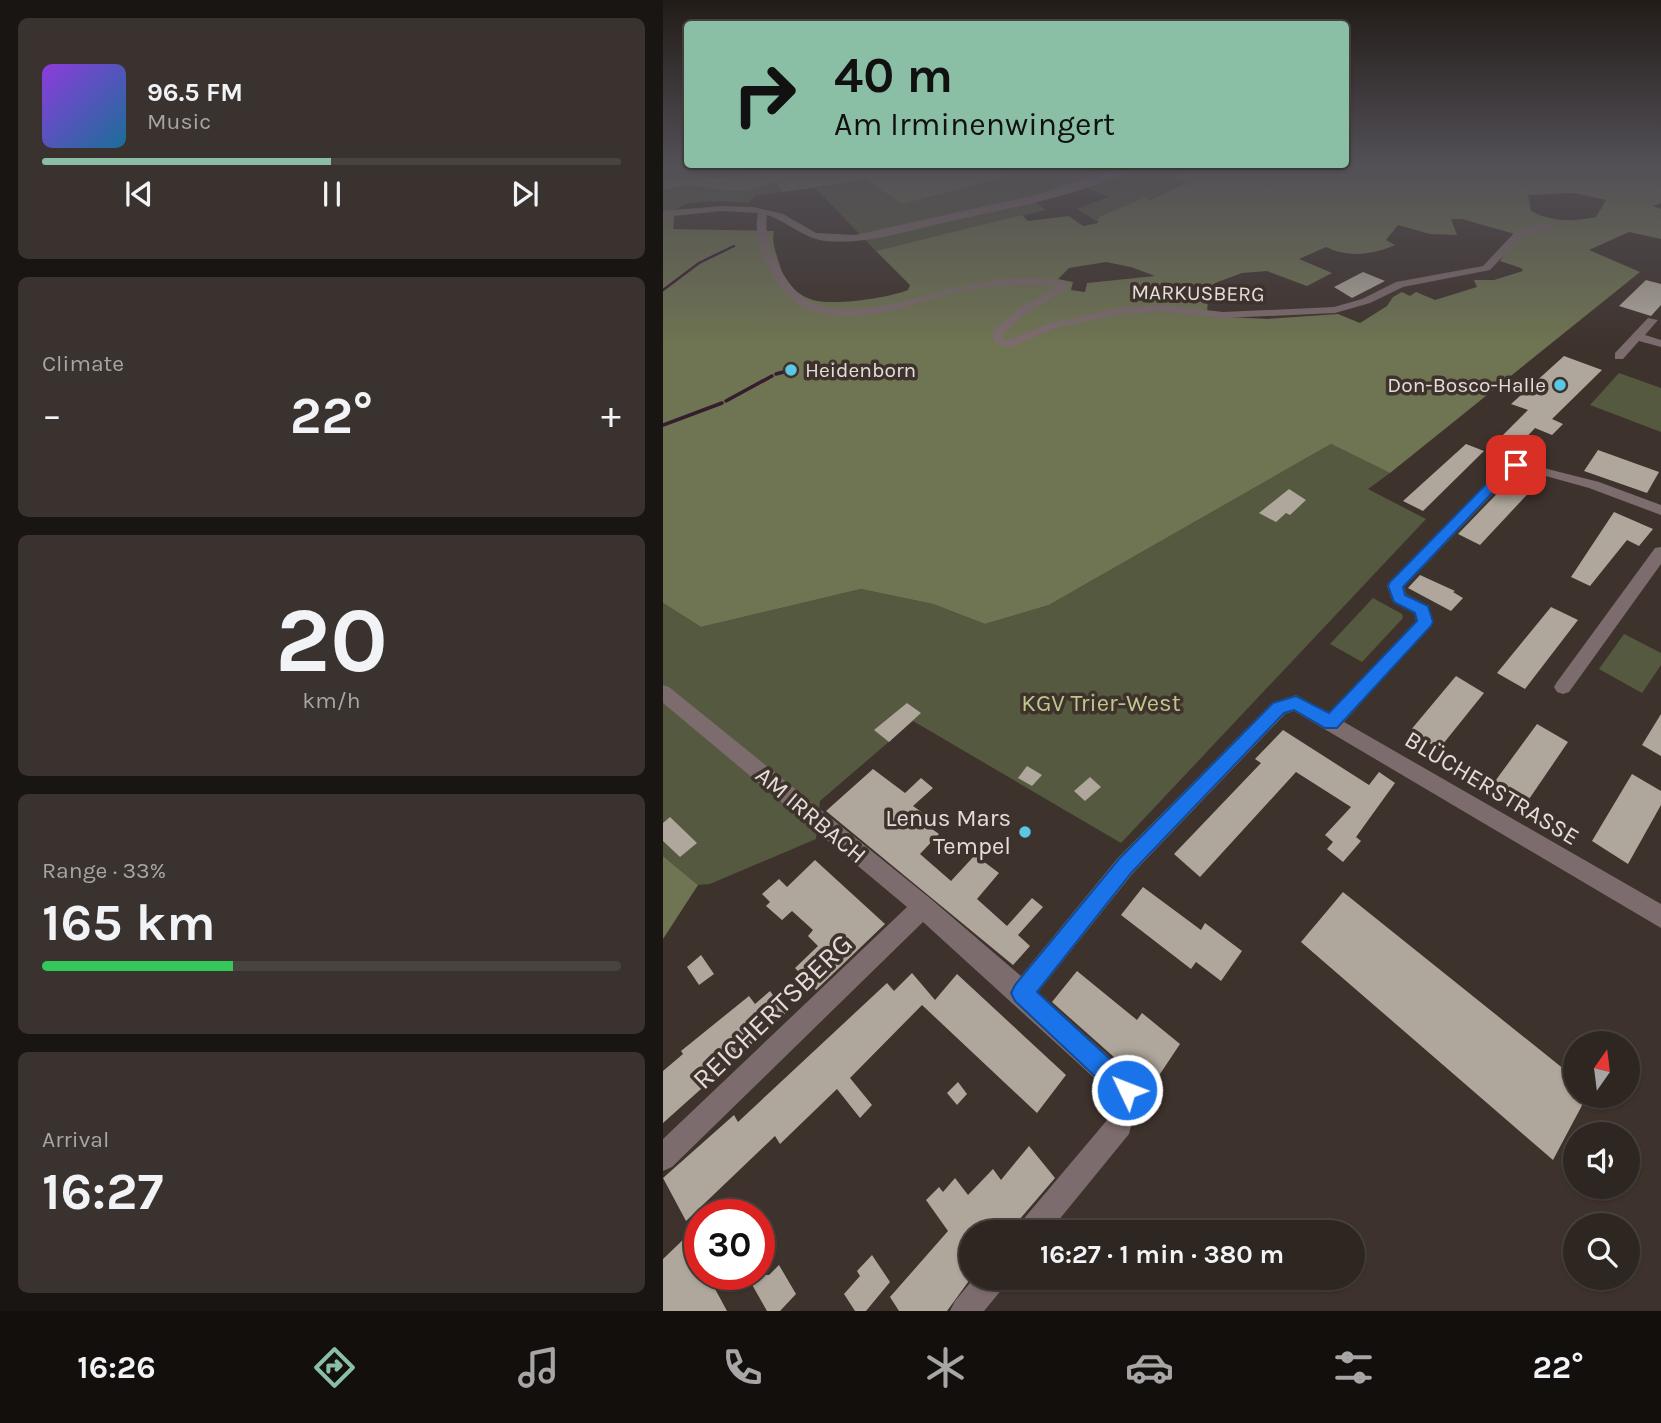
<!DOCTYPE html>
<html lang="en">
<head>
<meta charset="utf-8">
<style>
  body { margin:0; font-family:Karla,sans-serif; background:#3a322e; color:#f1f3f6; height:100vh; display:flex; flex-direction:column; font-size:26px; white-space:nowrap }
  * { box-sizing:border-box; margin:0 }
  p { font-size:23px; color:#a7a5a5 }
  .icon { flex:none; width:38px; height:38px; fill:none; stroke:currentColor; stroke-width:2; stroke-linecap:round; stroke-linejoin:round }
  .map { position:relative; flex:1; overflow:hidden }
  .drawer { display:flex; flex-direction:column; gap:18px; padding:18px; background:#191512; width:663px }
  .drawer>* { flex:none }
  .top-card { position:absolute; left:21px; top:21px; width:665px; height:147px; border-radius:7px; box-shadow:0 2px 5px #0004,0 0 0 2px #49433f; background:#8abfa5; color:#111; overflow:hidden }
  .needle { width:46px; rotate:14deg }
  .tools { position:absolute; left:900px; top:1031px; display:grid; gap:14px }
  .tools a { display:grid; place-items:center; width:77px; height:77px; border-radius:50%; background:#2e2621; box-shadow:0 2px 5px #0004,0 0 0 2px #49433f; font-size:35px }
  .speed { position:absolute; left:21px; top:1199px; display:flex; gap:14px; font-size:35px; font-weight:700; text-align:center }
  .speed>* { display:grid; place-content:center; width:91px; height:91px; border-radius:50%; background:#2e2621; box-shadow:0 2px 5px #0004,0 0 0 2px #49433f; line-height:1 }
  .speed .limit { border:10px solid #d22; background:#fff; color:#111 }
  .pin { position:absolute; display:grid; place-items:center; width:60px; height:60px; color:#fff; margin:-30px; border-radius:14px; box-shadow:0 4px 10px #0006 }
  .me { position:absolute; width:77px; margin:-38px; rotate:313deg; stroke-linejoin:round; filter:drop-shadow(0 0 5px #0008) }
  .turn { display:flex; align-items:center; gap:24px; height:147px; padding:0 35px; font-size:32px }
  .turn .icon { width:91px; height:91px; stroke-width:2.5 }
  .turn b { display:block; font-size:49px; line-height:60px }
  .big { font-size:52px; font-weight:700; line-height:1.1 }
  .drawer .widget { flex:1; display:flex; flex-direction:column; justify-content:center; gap:10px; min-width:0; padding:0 24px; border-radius:10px; background:#3a322e }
  .drawer .dial { align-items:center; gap:0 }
  .dial b { font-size:91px; line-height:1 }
  .song { display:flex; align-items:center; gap:21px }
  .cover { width:84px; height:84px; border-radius:10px; background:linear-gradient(135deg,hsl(270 70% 55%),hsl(200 70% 35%)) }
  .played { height:7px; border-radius:4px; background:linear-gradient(90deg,#8abfa5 50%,#49433f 50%) }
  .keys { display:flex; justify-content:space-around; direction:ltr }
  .heat { display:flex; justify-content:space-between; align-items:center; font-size:38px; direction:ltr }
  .charge { height:10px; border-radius:5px; background:linear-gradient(90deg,#34c759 33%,#49433f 0) }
  .trip { position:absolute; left:296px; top:1220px; width:406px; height:70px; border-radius:35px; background:#2e2621; box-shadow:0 2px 5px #0004,0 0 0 2px #49433f; font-weight:700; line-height:70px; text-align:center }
  .tabs { display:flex; height:112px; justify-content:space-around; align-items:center; background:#120f0d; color:#a7a5a5 }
  .tabs .icon { width:49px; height:49px }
  .tabs .current { color:#8abfa5 }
  .tabs b { font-size:32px; color:#f1f3f6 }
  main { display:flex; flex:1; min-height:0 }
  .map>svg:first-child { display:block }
  .green { fill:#55593f }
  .forest { fill:#6f7452; fill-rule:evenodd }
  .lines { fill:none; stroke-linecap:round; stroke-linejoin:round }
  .stream-far1 { stroke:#351c2e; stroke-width:2.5 }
  .stream { stroke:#351c2e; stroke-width:3.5 }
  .building { fill:#afa79b }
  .minor { fill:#7d6c6d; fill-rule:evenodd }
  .route { fill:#1a73e8; stroke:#114b97; stroke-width:2 }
  .poi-dot { fill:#59c8e5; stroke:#3e322c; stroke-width:2.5 }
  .labels { text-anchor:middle; stroke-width:7; stroke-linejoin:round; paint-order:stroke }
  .far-street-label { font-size:21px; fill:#e5ddda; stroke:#3e322c }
  .far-poi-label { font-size:21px; fill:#e5ddda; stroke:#3e322c; text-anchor:start }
  .park-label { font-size:24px; fill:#bec68a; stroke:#3e322c }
  .street-label { font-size:24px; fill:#e5ddda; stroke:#3e322c }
  .poi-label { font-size:24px; fill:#e5ddda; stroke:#3e322c; text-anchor:end }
  .near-street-label { font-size:28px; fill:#e5ddda; stroke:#3e322c }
</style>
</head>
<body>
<main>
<section class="drawer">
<div class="widget">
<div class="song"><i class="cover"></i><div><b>96.5 FM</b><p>Music</p></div></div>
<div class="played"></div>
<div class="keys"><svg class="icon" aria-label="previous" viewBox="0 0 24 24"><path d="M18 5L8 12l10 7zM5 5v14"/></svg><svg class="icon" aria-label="pause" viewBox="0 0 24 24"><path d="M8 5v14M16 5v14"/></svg><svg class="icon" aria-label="next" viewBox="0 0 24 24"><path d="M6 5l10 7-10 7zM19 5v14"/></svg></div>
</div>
<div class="widget"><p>Climate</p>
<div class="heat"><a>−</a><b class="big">22°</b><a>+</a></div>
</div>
<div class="widget dial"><b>20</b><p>km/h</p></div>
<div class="widget"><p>Range · 33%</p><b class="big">165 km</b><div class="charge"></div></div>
<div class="widget"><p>Arrival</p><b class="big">16:27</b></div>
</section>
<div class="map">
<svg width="998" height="1311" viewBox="0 0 998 1311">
  <rect width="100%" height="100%" fill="#3e322c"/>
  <g class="green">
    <path d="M25,165H113C90,177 61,179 34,177Z"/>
    <path d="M343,165H537L512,178L525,183L435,222L414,209L445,197L417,185L369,199L383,210L213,251L152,188L203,180L239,204L347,170Z"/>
    <path d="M113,182L120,192L92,196L85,203C66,202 24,197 12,211L0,212V191C25,178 50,191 76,191C88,191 102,185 113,182Z"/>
    <path d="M956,373L998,388V432L927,405Z"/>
    <path d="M668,444L727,473L705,489L763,519L458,843L250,721L157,801L153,839L47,884L35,885L0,856V603L38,627L198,589L270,604L322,624L386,605Z"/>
    <path d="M710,598L739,614L740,618L699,662L667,644Z"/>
    <path d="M961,634L998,653V665L979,693L936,669Z"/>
  </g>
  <g class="forest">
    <path d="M0,164H24L34,177C61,179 90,177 113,164H346L343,166L348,170L333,179L239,204L203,180L120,192L113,182C101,185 87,191 76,191C49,191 25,179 0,191Z"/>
    <path d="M998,164V203L990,206L998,209V239L966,232L926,250L977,272L727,473L668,444L386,605L322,624L270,604L198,589L38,627L0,603V212L12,211L10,229L111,231C108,242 113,252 116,263C121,280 129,292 147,299C167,307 225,298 245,290L247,285L213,251L359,215L365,221L406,216L420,226L435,223L436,217L481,198L487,200L524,183L511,178L537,165ZM911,193L943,200L933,217C910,222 889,222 868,211L865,195ZM788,219H799L855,235L837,261L858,268L860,271L831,280H811L814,287L772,300L753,292L747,296L739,292L730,297L724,306L697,323L675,314L605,319L544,316L545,295L552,283L579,273L604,271L644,286L669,273L636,259L663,247C686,258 709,255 732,245L723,240L735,225L767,234L794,235ZM443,262L468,267L492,276L424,283L422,292L408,290L410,282L395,279L406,268Z"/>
    <path d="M0,856L35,885L0,939Z"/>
  </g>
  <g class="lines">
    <path class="stream-far1" d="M0,290L36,263L71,246"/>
    <g class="stream">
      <path d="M113,374L128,370"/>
      <path d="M63,401L109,376"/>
      <path d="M0,425L59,403"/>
    </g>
  </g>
  <g class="building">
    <path d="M700,272L722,281L689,298L671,287Z"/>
    <path d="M983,280L998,284V305L988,316L956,306Z"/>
    <path d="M901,356L939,370L889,419L900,424L889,435L872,428L857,444L839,436L865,410L848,404Z"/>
    <path d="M803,444L821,451L760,511L740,501Z"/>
    <path d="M935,450L996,472L984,493L921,471Z"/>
    <path d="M853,474L874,484L817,545L795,534Z"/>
    <path d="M626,489L643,500L627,515L623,513L613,522L596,513Z"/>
    <path d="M951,512L990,529L976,546L964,540L927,586L908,577Z"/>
    <path d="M757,575L792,591L790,592L800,598L788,611L745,588Z"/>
    <path d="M888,607L915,620L862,689L834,673Z"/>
    <path d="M793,676L821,693L776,749L747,731Z"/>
    <path d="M244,703L258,713L226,742L211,730Z"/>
    <path d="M998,714V756L979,745Z"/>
    <path d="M874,724L905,742L862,805L830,784Z"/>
    <path d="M620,730L706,785L716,772L732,783L693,837L698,841L680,862L664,849L670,842L662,835L688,807L633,772L537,877L511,854L598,763L592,759Z"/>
    <path d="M364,766L379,775L369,786L355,778Z"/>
    <path d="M210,769L242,793L258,778L270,788L250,806L264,816L259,822L276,834L257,854L288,881L312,855L336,873L314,899L344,926L369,898L380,907L355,935L367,946L350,965L163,811Z"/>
    <path d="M969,774L998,791V805L965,864L929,841Z"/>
    <path d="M427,777L438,787L422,801L411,791Z"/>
    <path d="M7,817L34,843L17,857L0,841V823Z"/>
    <path d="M152,860L222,924L153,990L132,968L155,946L145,936L150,930L129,911L119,920L103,906L107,902L99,894L116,879L124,887Z"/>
    <path d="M480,887L538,930L542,923L579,951L558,981L533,962L528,969L458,915Z"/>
    <path d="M680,892L912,1078V1096H924L890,1160L638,942Z"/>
    <path d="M38,955L51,974L36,985L24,967Z"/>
    <path d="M414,971L474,1020L479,1013L517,1044L493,1080L467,1058L461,1066L389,1002Z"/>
    <path d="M249,973L272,1000L294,974L403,1075L374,1113L259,1005L187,1078L209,1105L197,1118L174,1089L117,1144L112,1136L23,1221L0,1178L71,1115L75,1122L224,983L231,991Z"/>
    <path d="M107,991L123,1013L0,1123V1071L20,1054L18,1051L86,996L92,1004Z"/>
    <path d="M295,1082L304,1094L294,1105L284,1093Z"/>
    <path d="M366,1146L392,1178L356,1220L352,1232H308V1278L284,1311H236L227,1297L285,1231L263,1200L276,1187L280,1192L292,1178L305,1195L330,1169L338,1180Z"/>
    <path d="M24,1236L37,1260V1274H44L64,1311H0V1259Z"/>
    <path d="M209,1255L227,1282L203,1311H192L181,1294L197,1276L194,1271Z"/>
    <path d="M116,1265L133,1294L117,1311H104L83,1274L106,1275Z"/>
  </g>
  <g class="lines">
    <g class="minor">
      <path d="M466,164H479C432,193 339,210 284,222C244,231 203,245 162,241C140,238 125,222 104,215C101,234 109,255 118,271C126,283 134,295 147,302C208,334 327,255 406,284V288L362,314L339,335L340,339L345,340L386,323L458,308L499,305L560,312L671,307L699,299L733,282L820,266L852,232L873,224H885L890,227L859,236L827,270L740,287L707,303L672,313L560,318L499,311L458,314L393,328L346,348L331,343L329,332L354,310L394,286C363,284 328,284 298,291C245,304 167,340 121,292C115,286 111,276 107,269C97,253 91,231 95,213L59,211L0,217V211L59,206L91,207L120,214L153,233L192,235L373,195Z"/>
      <path d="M985,318L995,320L982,335L998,340V347L976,341L960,359H952V353Z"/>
      <path d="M853,461L936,482L998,505V515L926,488L861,470L851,472L741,587L743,594L765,606L770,622L681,722L998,904V928L631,711L622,714L470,873L375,992L473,1081L477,1090L466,1134L386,1232H354L358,1222L445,1119L450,1095L260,922L9,1167L0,1171V1139L244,907L0,703V685L6,687L268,899L358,976L454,859L609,703L633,695L666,713L753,621L752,614L730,602L724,586L726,582L841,466Z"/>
      <path d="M998,547V564L906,692L900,694L894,692L891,687L894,682L992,548Z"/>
      <path d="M311,1278H345L340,1288L321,1311H287L292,1301Z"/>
    </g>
  </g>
  <linearGradient id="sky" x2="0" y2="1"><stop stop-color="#221c18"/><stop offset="0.47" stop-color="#524f56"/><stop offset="1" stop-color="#524f56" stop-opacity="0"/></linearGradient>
  <rect width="998" height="347" fill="url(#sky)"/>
  <path class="route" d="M853,461L859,465L850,471L740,587L742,595L765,606L770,622L768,626L674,728H662L631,710L621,713L469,872L374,992L472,1082L475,1090L472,1098L464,1102L455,1098L352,1001L348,993L352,985L456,859L610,703L633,696L666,713L754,621L752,613L731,602L725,586L727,582L841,466Z"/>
  <g class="poi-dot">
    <circle cx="128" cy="370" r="7"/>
    <circle cx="897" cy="385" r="7"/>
    <circle cx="362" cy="832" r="7"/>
  </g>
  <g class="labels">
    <g class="far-street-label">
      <text transform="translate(535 293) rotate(1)" y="7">MARKUSBERG</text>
    </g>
    <g class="far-poi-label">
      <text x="142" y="377">Heidenborn</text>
      <text x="883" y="392" text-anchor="end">Don-Bosco-Halle</text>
    </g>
    <g class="park-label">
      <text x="438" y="711">KGV Trier-West</text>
    </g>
    <g class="street-label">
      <text transform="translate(829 788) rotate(31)" y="8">BLÜCHERSTRASSE</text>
      <text transform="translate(148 815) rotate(40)" y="8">AM IRRBACH</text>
    </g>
    <g class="poi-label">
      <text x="348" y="826">Lenus Mars<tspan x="348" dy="28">Tempel</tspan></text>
    </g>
    <g class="near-street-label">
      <text transform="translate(109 1011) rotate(-44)" y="10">REICHERTSBERG</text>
    </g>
  </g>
</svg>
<div class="tools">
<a><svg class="needle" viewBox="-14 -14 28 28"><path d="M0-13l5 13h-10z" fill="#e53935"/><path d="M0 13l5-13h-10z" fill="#a7a5a5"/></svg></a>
<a><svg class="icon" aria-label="sound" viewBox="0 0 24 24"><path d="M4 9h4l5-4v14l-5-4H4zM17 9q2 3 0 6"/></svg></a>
<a><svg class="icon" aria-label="search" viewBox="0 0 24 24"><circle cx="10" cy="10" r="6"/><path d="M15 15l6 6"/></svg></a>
</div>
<div class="speed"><div class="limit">30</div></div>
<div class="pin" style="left:853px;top:465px;background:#d93025"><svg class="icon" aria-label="arrive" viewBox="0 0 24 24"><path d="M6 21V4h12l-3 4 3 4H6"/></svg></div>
<svg class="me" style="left:464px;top:1090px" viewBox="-20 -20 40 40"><circle r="17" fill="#1a73e8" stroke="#fff" stroke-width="3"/><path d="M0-11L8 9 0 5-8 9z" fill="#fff"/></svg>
<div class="trip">16:27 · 1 min · 380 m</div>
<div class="top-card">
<div class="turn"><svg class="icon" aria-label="right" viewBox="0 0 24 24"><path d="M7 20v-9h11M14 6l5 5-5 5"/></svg><div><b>40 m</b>Am Irminenwingert</div></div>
</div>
</div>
</main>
<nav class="tabs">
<b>16:26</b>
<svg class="icon current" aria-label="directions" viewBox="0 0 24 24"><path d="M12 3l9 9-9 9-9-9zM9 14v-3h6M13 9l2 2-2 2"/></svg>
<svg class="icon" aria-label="music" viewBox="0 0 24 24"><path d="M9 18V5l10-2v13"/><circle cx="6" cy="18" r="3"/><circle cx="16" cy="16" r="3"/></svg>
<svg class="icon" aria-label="phone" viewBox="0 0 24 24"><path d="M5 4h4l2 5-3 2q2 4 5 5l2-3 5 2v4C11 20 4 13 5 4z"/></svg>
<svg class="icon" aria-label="climate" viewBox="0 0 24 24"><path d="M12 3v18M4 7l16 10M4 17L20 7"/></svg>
<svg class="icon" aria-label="car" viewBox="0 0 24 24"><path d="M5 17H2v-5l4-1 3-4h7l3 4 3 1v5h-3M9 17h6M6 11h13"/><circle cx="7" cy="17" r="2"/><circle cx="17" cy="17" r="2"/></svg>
<svg class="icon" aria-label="filters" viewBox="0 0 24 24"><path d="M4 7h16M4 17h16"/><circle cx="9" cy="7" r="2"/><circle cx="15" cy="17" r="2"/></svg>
<b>22°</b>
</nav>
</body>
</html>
